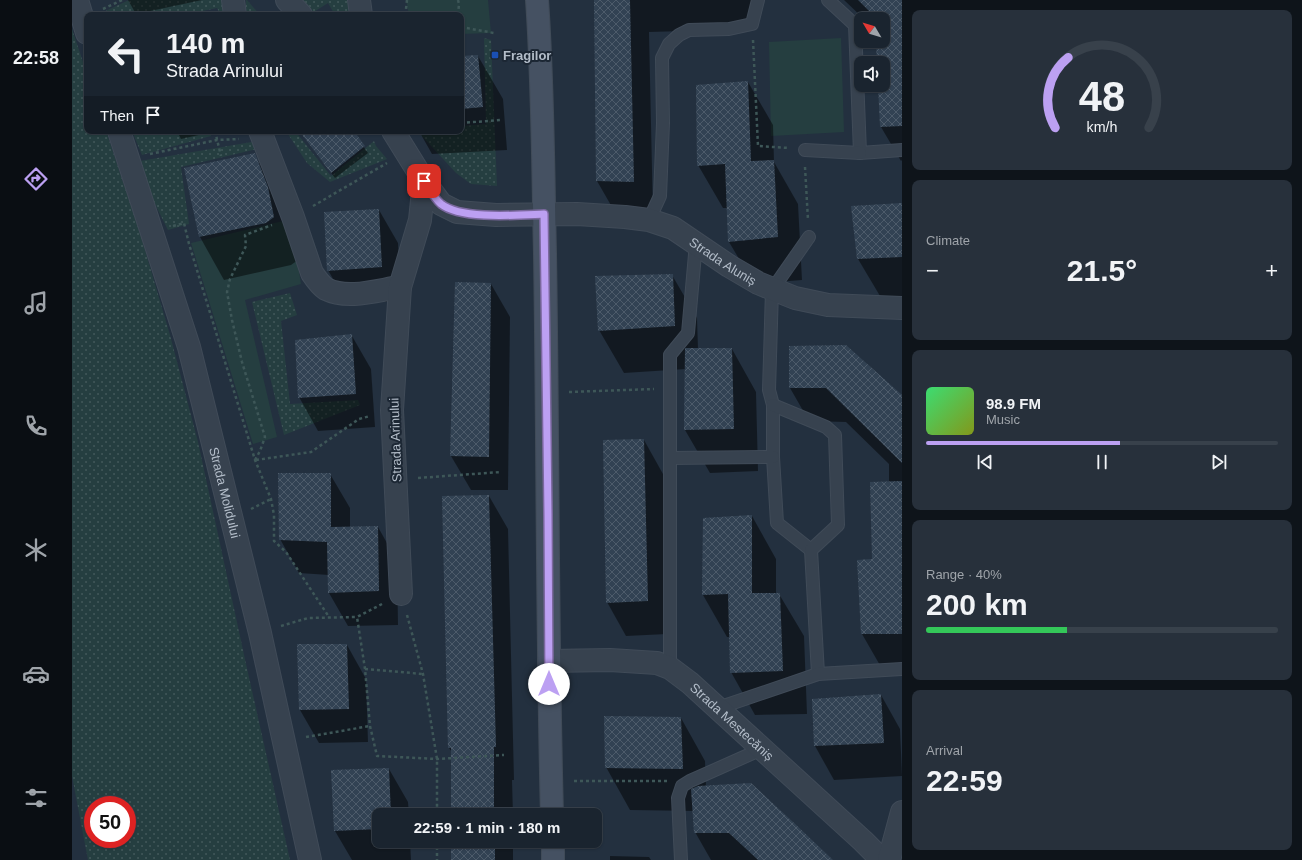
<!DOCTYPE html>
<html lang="en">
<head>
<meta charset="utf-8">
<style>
  body { margin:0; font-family:Arial,sans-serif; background:#27303b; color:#f1f3f6; height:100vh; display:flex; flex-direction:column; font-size:15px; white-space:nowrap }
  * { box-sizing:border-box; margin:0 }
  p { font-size:13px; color:#9fa4aa }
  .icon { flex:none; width:22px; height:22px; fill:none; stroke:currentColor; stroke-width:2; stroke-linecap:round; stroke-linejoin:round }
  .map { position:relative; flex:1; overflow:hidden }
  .details { display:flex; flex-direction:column; gap:10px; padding:10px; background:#0e141a; width:400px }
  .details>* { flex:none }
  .banner { position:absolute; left:12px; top:12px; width:380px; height:122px; border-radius:8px; box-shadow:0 1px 3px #0004,0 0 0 1px #38414b; background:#1a242f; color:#f1f3f6; overflow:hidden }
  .needle { width:26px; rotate:308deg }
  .controls { position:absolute; left:782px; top:12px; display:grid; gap:8px }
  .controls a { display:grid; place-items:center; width:36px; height:36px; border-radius:8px; background:#1a242f; box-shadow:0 1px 3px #0004,0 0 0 1px #38414b; font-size:20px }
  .speed { position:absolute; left:12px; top:796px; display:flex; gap:8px; font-size:20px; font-weight:700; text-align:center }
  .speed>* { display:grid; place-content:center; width:52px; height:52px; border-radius:50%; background:#1a242f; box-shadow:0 1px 3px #0004,0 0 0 1px #38414b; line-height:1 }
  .speed .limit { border:6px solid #d22; background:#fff; color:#111 }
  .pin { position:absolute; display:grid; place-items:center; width:34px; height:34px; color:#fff; margin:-17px; border-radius:8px; box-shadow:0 2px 6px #0006 }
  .me { position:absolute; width:44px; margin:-22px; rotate:0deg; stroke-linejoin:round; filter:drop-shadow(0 0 3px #0008) }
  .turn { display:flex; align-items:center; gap:14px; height:84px; padding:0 16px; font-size:18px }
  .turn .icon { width:52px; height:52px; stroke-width:2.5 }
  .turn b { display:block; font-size:28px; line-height:34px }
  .then { display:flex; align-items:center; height:38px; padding:0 16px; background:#0003; gap:8px; font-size:15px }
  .big { font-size:30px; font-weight:700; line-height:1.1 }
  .details .card { flex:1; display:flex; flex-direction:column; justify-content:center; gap:6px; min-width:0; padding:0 14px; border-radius:8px; background:#27303b }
  .details .dial { align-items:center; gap:0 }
  .dial svg { height:104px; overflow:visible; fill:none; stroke:#38414b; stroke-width:7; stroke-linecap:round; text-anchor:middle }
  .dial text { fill:#f1f3f6; stroke:none }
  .song { display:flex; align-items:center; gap:12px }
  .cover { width:48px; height:48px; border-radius:6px; background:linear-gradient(135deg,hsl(140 70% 55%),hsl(70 70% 35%)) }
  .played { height:4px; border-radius:2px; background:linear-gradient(90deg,#bca0f2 55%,#38414b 55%) }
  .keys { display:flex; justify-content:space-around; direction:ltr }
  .heat { display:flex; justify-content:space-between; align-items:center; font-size:22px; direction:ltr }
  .charge { height:6px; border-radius:3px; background:linear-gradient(90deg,#34c759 40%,#38414b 0) }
  .trip { position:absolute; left:300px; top:808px; width:230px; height:40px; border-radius:8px; background:#1a242f; box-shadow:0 1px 3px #0004,0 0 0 1px #38414b; font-weight:700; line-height:40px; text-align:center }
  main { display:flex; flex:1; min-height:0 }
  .menu { display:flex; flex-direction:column; width:72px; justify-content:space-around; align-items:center; background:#0a0e13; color:#9fa4aa }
  .menu .icon { width:28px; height:28px }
  .menu .on { color:#bca0f2 }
  .menu b { font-size:18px; color:#f1f3f6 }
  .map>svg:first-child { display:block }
  .grass { fill:url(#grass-dots); fill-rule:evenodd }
  .park { fill:#253e40 }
  .shadow { fill:#0007 }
  .building { fill:url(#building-cross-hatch) }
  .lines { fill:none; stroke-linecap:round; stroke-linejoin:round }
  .service-casing { stroke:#404b58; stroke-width:14 }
  .minor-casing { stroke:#404b58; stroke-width:24 }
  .secondary-casing { stroke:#404b58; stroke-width:24 }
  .path { stroke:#3e5758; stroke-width:2.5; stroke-dasharray:3 3; stroke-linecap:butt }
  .service { stroke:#37424f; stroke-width:12 }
  .minor { stroke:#37424f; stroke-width:22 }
  .secondary { stroke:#455162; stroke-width:22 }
  .route-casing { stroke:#7a689d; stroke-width:10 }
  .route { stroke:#bca0f2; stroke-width:7 }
  .transit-dot { fill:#1a4fb4; stroke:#1c2734; stroke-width:1.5 }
  .labels { text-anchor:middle; stroke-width:4; stroke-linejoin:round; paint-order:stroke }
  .poi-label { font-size:13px; font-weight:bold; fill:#b3bdc9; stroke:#1c2734; text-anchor:start }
  .street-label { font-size:13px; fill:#b3bdc9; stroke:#1c2734 }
</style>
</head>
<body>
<main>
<nav class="menu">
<b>22:58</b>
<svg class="icon on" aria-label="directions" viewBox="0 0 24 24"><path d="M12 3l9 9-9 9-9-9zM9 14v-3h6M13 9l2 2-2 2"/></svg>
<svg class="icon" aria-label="music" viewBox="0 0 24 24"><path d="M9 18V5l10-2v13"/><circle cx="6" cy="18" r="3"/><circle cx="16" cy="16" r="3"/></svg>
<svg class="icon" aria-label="phone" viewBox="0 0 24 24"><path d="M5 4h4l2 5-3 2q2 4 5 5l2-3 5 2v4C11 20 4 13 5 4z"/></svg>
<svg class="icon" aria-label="climate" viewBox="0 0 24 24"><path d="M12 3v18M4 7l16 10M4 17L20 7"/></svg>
<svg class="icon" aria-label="car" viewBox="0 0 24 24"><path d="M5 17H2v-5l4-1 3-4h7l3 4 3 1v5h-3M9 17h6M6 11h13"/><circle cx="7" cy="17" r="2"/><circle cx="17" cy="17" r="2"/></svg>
<svg class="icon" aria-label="filters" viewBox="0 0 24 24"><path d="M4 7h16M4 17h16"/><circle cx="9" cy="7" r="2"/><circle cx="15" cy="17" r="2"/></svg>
</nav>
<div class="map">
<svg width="830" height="860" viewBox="0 0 830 860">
  <defs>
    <pattern id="grass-dots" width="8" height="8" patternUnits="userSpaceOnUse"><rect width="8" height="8" fill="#253e40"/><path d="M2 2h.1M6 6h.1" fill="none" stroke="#42585a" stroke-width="1.8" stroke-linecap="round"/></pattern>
    <pattern id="building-cross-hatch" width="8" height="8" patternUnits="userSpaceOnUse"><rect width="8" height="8" fill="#324253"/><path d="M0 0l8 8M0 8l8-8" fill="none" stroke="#4d5b6a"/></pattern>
  </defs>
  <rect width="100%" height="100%" fill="#23303f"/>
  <g class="grass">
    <path d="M57,0H157L160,15H149L145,8L111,15H25Z"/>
    <path d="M174,0H175L188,15H174Z"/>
    <path d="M220,0H284L279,15H263L256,3L237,15Z"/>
    <path d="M0,29L15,74V131H34L68,233L98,335L126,442L174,664L218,860H16L0,776ZM21,805H55V839H21Z"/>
    <path d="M412,38L419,40L425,186L399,184L384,173L349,135L347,131H389V126L414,124Z"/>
    <path d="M60,131H138L139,136L70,155Z"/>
    <path d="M214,131H223L259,176L302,141L304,146L315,159L258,182L235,163Z"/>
    <path d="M186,141L189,148L109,167L117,224L96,230L62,162Z"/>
    <path d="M218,293L225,315L209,321L218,404L286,400L288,405L212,435L180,302Z"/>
  </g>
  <g class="park">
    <path d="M334,0H416L419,33L389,34V15H337Z"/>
    <path d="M769,38L772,132L699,136L697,42Z"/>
    <path d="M219,219L229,284L173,300L205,437L181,444L119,243Z"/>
  </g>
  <g class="shadow">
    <path d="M56,0H130L64,14Z"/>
    <path d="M523,0H683L684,29L577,32L581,215L544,214L525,181Z"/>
    <path d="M772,0H830V160L829,161L809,127L807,85H811V63H806L805,41H811V19H792Z"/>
    <path d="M145,11L147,15H128Z"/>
    <path d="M406,56L431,99L435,150L360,154L347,131H389V57Z"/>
    <path d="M676,82L701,125L702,162L726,204L730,280L682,284L657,242L656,208H651L626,165Z"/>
    <path d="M105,131H144L109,139Z"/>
    <path d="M227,131H280L296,153L263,178Z"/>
    <path d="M182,154L207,197L226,260L219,265L152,280L128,237L113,169Z"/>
    <path d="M830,204V301H811L786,259Z"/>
    <path d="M307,210L326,243L329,301L275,304L256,270Z"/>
    <path d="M600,275L625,318L626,349H660L684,392L686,471L638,473L613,430L614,369L552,373L527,330Z"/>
    <path d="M384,283L419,284L438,317L436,490H399L379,456Z"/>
    <path d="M280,336L299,369L303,427L246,431L227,397Z"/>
    <path d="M718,347L830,398V668L809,667L790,634L801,560L817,483V464L774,422L737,421L718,388Z"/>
    <path d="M572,440L591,474L595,634L554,636L535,602Z"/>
    <path d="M258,474L278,508V528L306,527L325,561L326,625L276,626L257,593V575L227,573L208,539Z"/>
    <path d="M417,496L436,529L442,780H440L441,815H380V752L377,748Z"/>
    <path d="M680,516L704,559V594H707L732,636L735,714L683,715L659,672L658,637H655L631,595Z"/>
    <path d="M275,645L294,679L296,742L247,743L228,710Z"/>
    <path d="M809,695L828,729L830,776L762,780L743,746L741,700Z"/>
    <path d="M609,718L633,761L634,786L760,860H639L623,832L622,811L558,810L534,767Z"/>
    <path d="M317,769L336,802L337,815H307V841H338L339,860H280L263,831L260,771Z"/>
    <rect x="380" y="841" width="61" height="19"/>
    <path d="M538,856L577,857L579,860H538Z"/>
  </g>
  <g class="building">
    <path d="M522,0H558L562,182L524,181Z"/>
    <path d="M786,0H830V126L808,127L806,85H811V63H805L804,41H811V19H803V17Z"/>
    <path d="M406,55L411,107L389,109V56Z"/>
    <path d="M676,81L679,161L702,160L706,237L656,242L653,164L625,166L624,85Z"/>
    <path d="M227,131H282L293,146L259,173Z"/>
    <path d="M183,153L196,187L202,217L194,223L127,237L112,168Z"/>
    <path d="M830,203V257L785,259L779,206Z"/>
    <path d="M307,209L310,267L255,271L252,212Z"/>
    <path d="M601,274L603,326L526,331L523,276Z"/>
    <path d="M383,282L419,283L417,457L378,456Z"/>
    <path d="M280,334L284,394L226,398L223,340Z"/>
    <path d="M774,345L830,395V463L754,388H717V346Z"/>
    <path d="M613,348H660L662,429L612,430Z"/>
    <path d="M572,439L576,601L534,603L531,440Z"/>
    <path d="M206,473H259V527L306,526L307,591L256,593L255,542L207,540Z"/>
    <path d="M830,481V634H789L785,560L800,559L798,482Z"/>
    <path d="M417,495L424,747H422V815H379V748H376L370,496Z"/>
    <path d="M680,515V593H708L711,671L658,673L656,594L630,595L631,518Z"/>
    <path d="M225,644H275L277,709L227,710Z"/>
    <path d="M809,694L812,743L742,746L740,699Z"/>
    <path d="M532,716L609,717L611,769L533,768Z"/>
    <path d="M317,768L319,815H307V829L262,831L259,770Z"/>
    <path d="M679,783L721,822L761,860H686L657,833H622L619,789L626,786Z"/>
    <rect x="379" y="841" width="44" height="19"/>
  </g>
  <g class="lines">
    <defs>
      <g id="service">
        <path d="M756,0L783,25L788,153L830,150"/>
        <path d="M733,150L788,153"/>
        <path d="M577,220L588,196L591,123L590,58L597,44L607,35L617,30L657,29L680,24L686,0"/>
        <path d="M737,237L700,290L697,390L701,405V457L705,523L739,550"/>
        <path d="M701,405L754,427L763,435L766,525L739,550L746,674"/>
        <path d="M598,458L701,457"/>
        <path d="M598,668V355L616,333L624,243"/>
        <path d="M646,708L746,674L830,669"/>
        <path d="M609,860L606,798L610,786L618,781L690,749"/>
      </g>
      <g id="minor">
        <path d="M5,0L15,33"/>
        <path d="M161,0L163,15"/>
        <path d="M215,0L229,15"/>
        <path d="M287,0L289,15"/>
        <path id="s1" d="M47,131L117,347L188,633L238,860"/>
        <path d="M188,131L221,217L240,273C244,279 248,285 254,289C276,300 306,290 328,287"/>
        <path id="s2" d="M321,131L352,181L369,204L385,212L424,215L505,214L553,217L577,220L601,228L657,266L686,283L723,298L756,305L830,308"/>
        <path d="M329,594L320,410L328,287L348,220L352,181"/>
        <path id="s3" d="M477,661L538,660L585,663L598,668L618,683L791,841L810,860"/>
        <path d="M817,860L830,812"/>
      </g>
      <g id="secondary">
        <path d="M465,0C471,84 471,169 473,254C476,441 475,628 480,815"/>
        <path d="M481,841V860"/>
      </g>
    </defs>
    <use href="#service" class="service-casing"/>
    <use href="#minor" class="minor-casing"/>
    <use href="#secondary" class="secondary-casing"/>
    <g class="path">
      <path d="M335,0L334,9L335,15"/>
      <path d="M386,0L387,4L386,15"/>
      <path d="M31,9L50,0"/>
      <path d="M389,27L422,33"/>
      <path d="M681,40L686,146L717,148"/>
      <path d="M389,123L429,120"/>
      <path d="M143,131L149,156"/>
      <path d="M78,154L145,140L167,139"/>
      <path d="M733,167L736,220"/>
      <path d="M241,206L315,163"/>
      <path d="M101,226L112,223L117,244L183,460L199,499L202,515V541L214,552L257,617"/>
      <path d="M497,392L582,389"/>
      <path d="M183,460L188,451L193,437L170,362L160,320L155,292L158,279L174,246L173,235L200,225"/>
      <path d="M184,460L239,452L287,419L298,416"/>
      <path d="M346,478L429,472"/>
      <path d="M179,509L199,499"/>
      <path d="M310,604L285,617L293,669L298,726L305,756L365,759L432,755"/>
      <path d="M335,615L351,674L365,759V815"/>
      <path d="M209,626L236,618L285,617"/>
      <path d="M293,669L351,674"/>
      <path d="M234,737L298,726"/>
      <path d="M502,781H595"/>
      <path d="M365,841V860"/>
    </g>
    <use href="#service" class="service"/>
    <use href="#minor" class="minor"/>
    <use href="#secondary" class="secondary"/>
  </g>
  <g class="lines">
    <defs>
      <path id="route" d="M352,181C357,188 362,198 369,204C389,220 447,215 472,214L476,514L477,684"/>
    </defs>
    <use href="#route" class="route-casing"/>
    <use href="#route" class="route"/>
  </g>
  <rect class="transit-dot" x="419" y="51" width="8" height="8" rx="2"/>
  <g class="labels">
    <g class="poi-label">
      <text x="431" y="60">Fragilor</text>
    </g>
    <g class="street-label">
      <text dy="5" stroke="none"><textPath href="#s2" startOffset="383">Strada Aluniș</textPath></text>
      <text transform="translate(323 440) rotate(-92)" y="5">Strada Arinului</text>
      <text dy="5" stroke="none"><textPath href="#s1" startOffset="377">Strada Molidului</textPath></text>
      <text dy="5" stroke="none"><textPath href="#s3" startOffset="204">Strada Mestecăniș</textPath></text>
    </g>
  </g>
</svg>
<div class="controls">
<a><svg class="needle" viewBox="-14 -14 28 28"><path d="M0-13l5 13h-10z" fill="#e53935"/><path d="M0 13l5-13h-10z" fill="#9fa4aa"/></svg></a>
<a><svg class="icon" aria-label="sound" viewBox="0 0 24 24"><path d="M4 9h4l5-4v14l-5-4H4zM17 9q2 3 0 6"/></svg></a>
</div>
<div class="speed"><div class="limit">50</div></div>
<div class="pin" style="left:352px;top:181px;background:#d93025"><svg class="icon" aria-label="arrive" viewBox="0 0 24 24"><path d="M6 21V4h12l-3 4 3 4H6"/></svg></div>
<svg class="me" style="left:477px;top:684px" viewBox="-20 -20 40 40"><circle r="19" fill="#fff"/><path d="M0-13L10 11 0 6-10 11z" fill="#bca0f2"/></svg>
<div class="trip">22:59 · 1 min · 180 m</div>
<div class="banner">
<div class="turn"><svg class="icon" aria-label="left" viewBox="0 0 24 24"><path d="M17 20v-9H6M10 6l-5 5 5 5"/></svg><div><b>140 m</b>Strada Arinului</div></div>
<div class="then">Then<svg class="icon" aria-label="arrive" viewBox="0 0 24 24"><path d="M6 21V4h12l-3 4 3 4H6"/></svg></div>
</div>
</div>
<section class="details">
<div class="card dial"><svg viewBox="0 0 100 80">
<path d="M14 69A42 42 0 1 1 86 69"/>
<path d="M14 69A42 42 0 0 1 24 15" stroke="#bca0f2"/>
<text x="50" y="56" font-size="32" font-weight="700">48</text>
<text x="50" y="72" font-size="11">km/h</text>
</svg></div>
<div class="card"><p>Climate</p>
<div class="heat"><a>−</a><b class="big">21.5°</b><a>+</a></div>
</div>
<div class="card">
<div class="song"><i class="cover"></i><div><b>98.9 FM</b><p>Music</p></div></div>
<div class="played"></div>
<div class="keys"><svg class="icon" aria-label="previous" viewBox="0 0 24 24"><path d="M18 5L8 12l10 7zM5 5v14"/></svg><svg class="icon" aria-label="pause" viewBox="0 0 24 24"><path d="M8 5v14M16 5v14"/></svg><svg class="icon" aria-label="next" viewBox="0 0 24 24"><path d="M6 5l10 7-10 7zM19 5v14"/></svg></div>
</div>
<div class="card"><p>Range · 40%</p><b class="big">200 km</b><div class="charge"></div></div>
<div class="card"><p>Arrival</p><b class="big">22:59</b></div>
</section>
</main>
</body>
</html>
